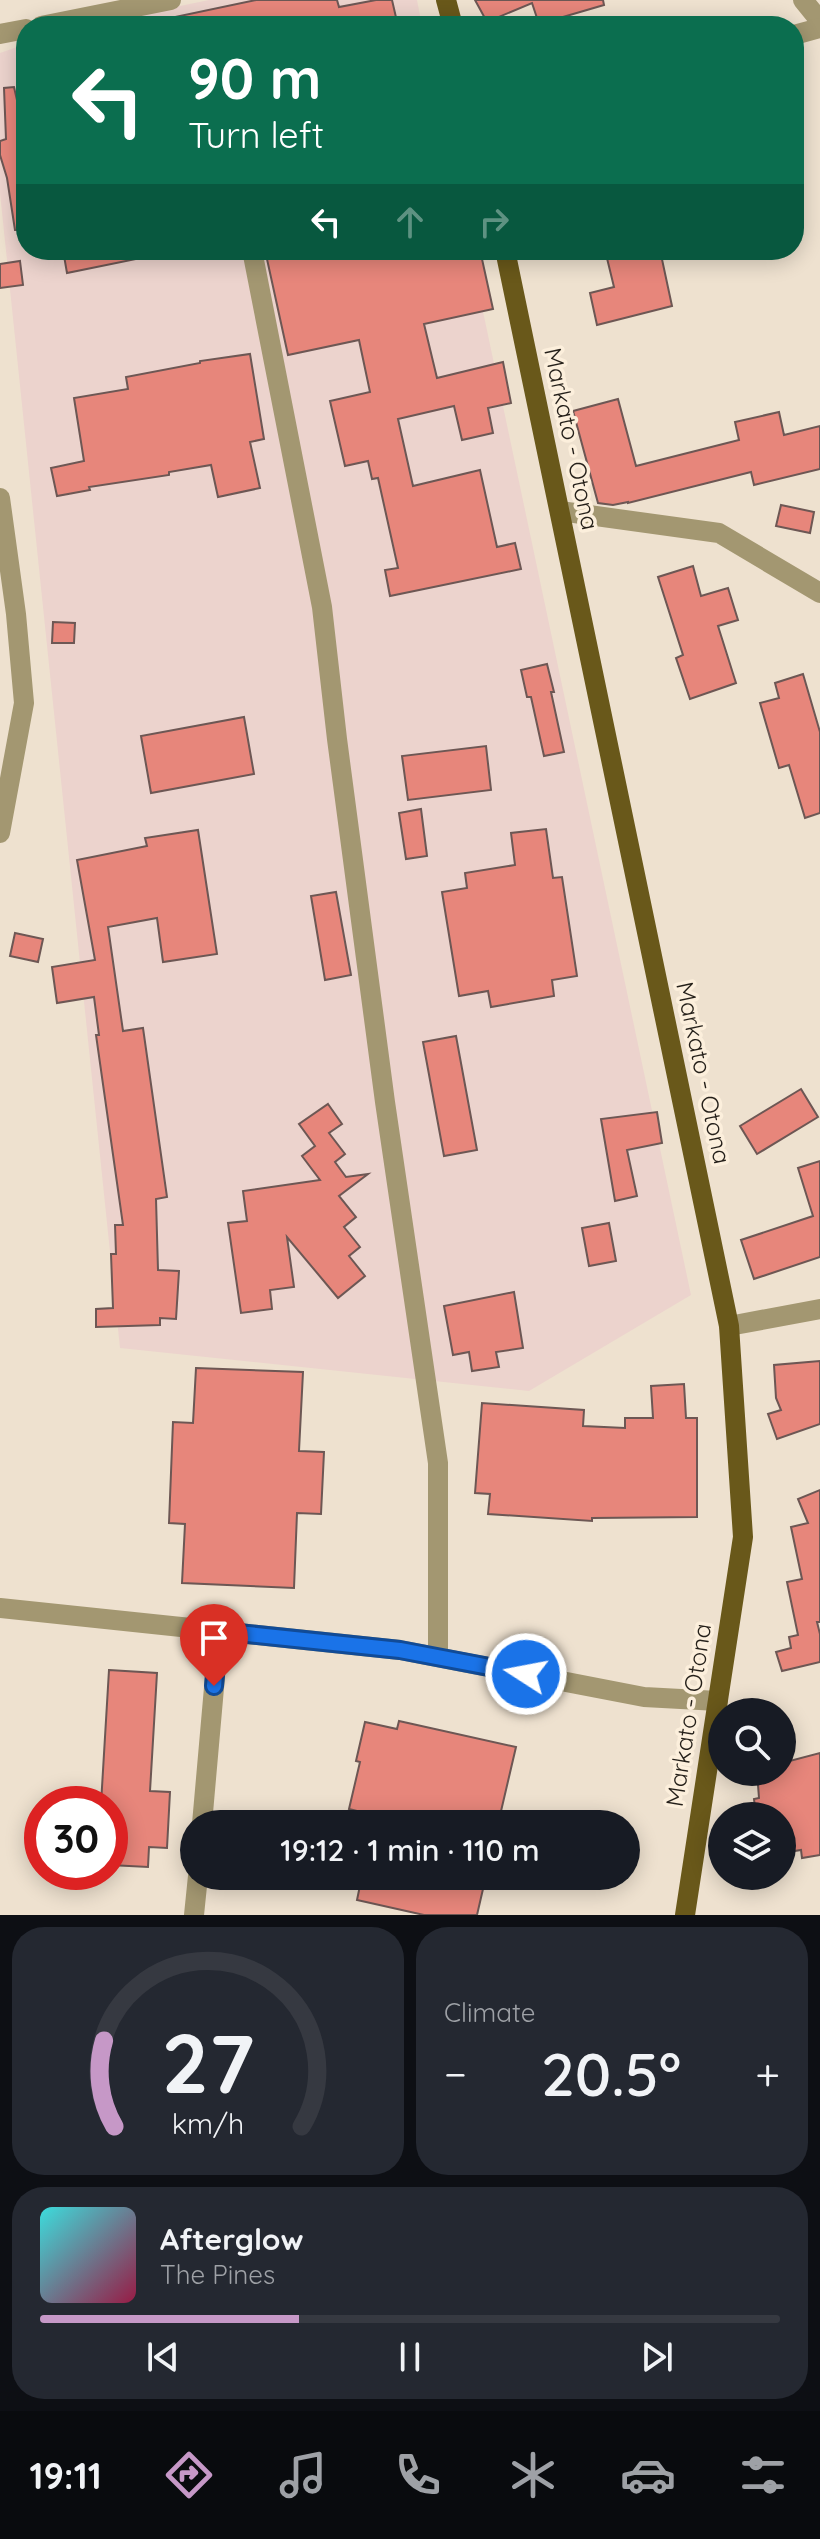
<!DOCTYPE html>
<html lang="en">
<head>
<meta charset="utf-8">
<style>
  body { margin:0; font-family:Quicksand,sans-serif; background:#242831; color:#f1f3f6; height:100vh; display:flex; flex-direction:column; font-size:30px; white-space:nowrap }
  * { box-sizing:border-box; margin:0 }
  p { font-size:26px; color:#9ea1a6 }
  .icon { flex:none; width:44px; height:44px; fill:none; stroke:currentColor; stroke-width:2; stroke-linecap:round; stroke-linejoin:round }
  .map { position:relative; height:1915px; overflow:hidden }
  .drawer { display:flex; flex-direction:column; gap:12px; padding:12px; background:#0d0f14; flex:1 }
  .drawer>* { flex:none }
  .top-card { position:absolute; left:16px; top:16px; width:788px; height:244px; border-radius:32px; box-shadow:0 4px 20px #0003; background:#0b6e4f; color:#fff; overflow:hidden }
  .fabs { position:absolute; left:708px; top:1698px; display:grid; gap:16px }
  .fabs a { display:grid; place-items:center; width:88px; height:88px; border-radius:50%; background:#171b24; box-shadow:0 4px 20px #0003; font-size:40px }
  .speed { position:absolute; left:24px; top:1786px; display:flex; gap:16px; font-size:40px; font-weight:700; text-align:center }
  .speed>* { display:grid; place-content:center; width:104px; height:104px; border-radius:50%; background:#171b24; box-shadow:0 4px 20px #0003; line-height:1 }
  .speed .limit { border:12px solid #d22; background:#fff; color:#111 }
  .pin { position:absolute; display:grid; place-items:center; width:68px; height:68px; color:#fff; margin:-82px -34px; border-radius:50% 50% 50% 0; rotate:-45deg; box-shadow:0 0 8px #0007 }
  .pin .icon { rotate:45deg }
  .me { position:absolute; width:88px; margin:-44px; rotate:281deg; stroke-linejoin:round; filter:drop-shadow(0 0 6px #0008) }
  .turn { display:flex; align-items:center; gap:28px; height:168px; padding:0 40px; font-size:36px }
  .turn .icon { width:104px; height:104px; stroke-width:2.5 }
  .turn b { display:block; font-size:56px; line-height:68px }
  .lanes { display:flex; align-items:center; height:76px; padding:0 40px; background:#0003; justify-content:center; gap:40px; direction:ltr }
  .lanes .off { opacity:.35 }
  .big { font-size:60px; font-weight:600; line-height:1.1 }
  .drawer .tile { flex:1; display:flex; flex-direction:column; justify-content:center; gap:12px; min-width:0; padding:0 28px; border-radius:32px; background:#242831 }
  .drawer .dial { align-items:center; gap:0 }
  .dial svg { height:208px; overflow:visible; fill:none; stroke:#363941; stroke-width:7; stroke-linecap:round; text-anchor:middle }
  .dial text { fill:#f1f3f6; stroke:none }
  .song { display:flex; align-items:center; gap:24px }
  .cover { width:96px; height:96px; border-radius:12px; background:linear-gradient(135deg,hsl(180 70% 55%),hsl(340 70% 35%)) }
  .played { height:8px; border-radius:4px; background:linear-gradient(90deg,#c698c7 35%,#363941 35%) }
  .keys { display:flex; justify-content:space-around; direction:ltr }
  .heat { display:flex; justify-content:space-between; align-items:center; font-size:44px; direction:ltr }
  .drawer .tiles { flex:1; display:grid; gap:12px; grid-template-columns:1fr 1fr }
  .tile:last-child { grid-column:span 2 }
  .trip { position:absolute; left:180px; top:1810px; width:460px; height:80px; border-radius:40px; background:#171b24; box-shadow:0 4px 20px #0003; font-weight:600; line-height:80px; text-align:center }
  .tab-bar { display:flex; height:128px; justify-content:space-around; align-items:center; background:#090b0e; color:#9ea1a6 }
  .tab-bar .icon { width:56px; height:56px }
  .tab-bar .active { color:#c698c7 }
  .tab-bar b { font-size:36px; color:#f1f3f6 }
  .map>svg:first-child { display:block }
  .medical { fill:#ecd3cd }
  .building { fill:#e7867b; stroke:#6d5754; stroke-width:2 }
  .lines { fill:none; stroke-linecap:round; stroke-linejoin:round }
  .minor { stroke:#a39771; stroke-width:20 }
  .major { stroke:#69581a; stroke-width:20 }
  .route-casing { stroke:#114b97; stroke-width:20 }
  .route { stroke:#1a73e8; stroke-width:14 }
  .labels { text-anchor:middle; stroke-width:7; stroke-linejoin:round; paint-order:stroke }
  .street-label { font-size:24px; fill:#241f19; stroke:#fcefdc }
</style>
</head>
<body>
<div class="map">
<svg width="820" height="1915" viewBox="0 0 820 1915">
  <rect width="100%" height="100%" fill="#eee1cf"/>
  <g class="medical">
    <path d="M209,0H417L422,26H84Z"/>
    <path d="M26,44V250H470L691,1295L529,1391L120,1348L0,193V53Z"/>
  </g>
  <g class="building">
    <path d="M256,0H337L339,7L376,0H392L398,26H176L175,17Z"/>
    <path d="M475,0H603L604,5L539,24L532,3L487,22Z"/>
    <path d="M14,87L26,140V230H15L7,178L0,155V141L6,139L4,88Z"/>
    <path d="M63,250H135L136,259L67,273Z"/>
    <path d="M265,250H480L493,309L424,324L437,378L503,362L511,403L488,408L493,433L462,440L454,406L398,419L413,486L480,470L497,547L515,543L521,569L390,596L385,570L398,568L378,478L372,479L368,461L345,466L330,401L370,392L359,340L288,355Z"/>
    <path d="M605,250H660L672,306L597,325L590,293L614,287Z"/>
    <path d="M20,261L23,285L0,288V264Z"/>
    <path d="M250,354L264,439L250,442L260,488L218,497L211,465L169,472V475L89,487L90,490L57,496L51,468L84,461L74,398L128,389L126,377L200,363V361Z"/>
    <path d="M618,399L636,466L739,440L735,422L779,412L784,435L820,426V469L754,485L751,472L628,503V502L613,505L598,503L573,411Z"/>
    <path d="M781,505L814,512L810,533L776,526Z"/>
    <path d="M693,566L701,596L728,588L738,620L718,626L736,683L690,699L676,658L683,655L658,577Z"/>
    <path d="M53,622L75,623L74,643H52Z"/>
    <path d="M547,664L554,692H551L564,752L544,756L531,697H527L521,670Z"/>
    <path d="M803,674L820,732V813L805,818L789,765L779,768L760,703L779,698L775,683Z"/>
    <path d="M244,717L254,774L151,793L141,736Z"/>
    <path d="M486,746L491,790L408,800L402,756Z"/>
    <path d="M421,809L427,856L406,859L399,813Z"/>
    <path d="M546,829L553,878L562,877L577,976L552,980L554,996L491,1007L488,991L459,996L442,892L467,888L465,873L515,865L511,833Z"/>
    <path d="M198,830L217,954L163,962L157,918L108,927L123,1031L143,1028L167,1197L156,1199L158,1270L179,1271L176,1319L160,1318V1325L96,1327V1309L113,1308L111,1254H116L115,1225H123L96,1035H99L94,997L57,1003L52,967L95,960L77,860L147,846L145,838Z"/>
    <path d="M336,892L351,975L325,980L311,896Z"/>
    <path d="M15,933L43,939L38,962L10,956Z"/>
    <path d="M456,1036L477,1150L444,1156L423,1042Z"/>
    <path d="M801,1089L818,1117L757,1154L740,1126Z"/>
    <path d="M328,1104L342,1124L329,1133L345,1154L335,1162L346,1177L368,1174L339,1196L356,1217L344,1227L360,1247L349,1256L365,1276L338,1298L287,1237L294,1287L270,1290L272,1309L241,1313L228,1223L247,1221L243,1191L320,1180L302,1156L315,1146L299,1124Z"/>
    <path d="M657,1112L662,1143L627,1150L637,1196L615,1201L601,1119Z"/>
    <path d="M820,1161V1257L754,1279L741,1240L813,1216L798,1168Z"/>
    <path d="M609,1223L616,1261L589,1266L582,1228Z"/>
    <path d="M514,1292L523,1348L496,1352L499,1367L472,1371L469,1352L453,1355L444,1306Z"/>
    <path d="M820,1361V1424L777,1439L768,1414L781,1410L776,1398L774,1365Z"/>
    <path d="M196,1368L303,1372L299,1451L324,1452L321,1514L297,1513L294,1588L182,1583L185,1524L169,1523L173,1422L193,1423Z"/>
    <path d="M684,1384L686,1418H697V1517L592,1518V1521L488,1514L490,1494L475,1493L482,1403L584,1410L583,1426L625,1428V1418H653L651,1386Z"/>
    <path d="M820,1490V1622H817L820,1634V1662L782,1671L776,1652L791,1648L789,1637L798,1635L787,1582L802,1579L791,1527L808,1523L798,1499Z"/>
    <path d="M109,1670L157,1673L150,1791L170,1792L167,1848L149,1847L148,1867L110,1865V1804H101Z"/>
    <path d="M399,1721L516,1747L498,1824H375L377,1816L349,1809L360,1762L356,1761L365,1722L397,1729Z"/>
    <path d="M820,1753V1855L802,1858L801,1850L782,1853V1816H756L754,1799L759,1798L757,1772H782V1763Z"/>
    <path d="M362,1876H486L477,1915H424L357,1900Z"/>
  </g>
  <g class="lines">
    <g class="minor">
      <path d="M803,0L820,21"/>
      <path d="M41,26L171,0"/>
      <path d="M0,34L26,29"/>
      <path d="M794,35L820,28"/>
      <path d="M252,250L322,607L337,739L385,1102L438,1463V1657"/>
      <path d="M0,498L16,614L24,703L0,833"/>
      <path d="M560,511L719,533L820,593"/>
      <path d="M729,1326L820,1309"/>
      <path d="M0,1608L400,1650L644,1697L718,1701"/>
      <path d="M202,1824L219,1631"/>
      <path d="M194,1915L198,1876"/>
    </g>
    <g class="major">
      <path d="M446,0L453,26"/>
      <path d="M505,250L729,1326L743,1537L685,1915"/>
    </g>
  </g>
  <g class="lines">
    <defs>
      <path id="route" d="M214,1686L219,1631L400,1650L526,1674"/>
    </defs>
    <use href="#route" class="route-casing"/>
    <use href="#route" class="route"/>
  </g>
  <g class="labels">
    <g class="street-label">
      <text transform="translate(571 439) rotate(78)" y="8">Markato - Otona</text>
      <text transform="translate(703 1073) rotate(78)" y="8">Markato - Otona</text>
      <text transform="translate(689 1715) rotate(-81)" y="8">Markato - Otona</text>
    </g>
  </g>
</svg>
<div class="fabs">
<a><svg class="icon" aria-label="search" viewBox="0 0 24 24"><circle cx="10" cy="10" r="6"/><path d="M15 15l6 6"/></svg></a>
<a><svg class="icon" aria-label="layers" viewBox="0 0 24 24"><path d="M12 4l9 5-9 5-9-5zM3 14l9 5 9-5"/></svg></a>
</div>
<div class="speed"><div class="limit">30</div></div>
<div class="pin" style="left:214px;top:1686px;background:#d93025"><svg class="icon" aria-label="arrive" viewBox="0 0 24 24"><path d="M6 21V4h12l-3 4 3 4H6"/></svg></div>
<svg class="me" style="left:526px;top:1674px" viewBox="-20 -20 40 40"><circle r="17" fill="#1a73e8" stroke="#fff" stroke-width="3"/><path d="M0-11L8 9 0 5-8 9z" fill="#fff"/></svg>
<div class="trip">19:12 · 1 min · 110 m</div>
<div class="top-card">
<div class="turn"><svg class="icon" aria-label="left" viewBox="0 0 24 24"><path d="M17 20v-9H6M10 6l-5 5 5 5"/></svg><div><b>90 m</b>Turn left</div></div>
<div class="lanes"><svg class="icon" aria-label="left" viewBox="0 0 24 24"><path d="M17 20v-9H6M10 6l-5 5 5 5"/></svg><svg class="icon off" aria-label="ahead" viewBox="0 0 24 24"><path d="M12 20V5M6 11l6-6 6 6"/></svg><svg class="icon off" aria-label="right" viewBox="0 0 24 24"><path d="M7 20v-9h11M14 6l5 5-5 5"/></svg></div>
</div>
</div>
<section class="drawer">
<div class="tiles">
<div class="tile dial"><svg viewBox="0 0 100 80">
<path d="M14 69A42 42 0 1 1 86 69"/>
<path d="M14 69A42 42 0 0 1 10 36" stroke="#c698c7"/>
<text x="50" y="56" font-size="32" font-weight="700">27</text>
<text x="50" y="72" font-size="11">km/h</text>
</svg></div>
<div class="tile"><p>Climate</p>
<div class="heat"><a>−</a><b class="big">20.5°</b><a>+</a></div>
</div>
<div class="tile">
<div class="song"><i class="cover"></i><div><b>Afterglow</b><p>The Pines</p></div></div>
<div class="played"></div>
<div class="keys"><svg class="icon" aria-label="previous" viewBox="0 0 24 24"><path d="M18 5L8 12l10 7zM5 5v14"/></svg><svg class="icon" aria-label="pause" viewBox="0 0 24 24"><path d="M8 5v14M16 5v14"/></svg><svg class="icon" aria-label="next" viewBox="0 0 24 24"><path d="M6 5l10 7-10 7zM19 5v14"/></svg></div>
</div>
</div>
</section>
<nav class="tab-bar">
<b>19:11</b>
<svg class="icon active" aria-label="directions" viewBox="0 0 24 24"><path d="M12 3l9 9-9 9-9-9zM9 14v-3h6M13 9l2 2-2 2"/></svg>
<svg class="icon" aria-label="music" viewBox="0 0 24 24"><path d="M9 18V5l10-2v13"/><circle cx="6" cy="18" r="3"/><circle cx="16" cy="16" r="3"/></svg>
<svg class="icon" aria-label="phone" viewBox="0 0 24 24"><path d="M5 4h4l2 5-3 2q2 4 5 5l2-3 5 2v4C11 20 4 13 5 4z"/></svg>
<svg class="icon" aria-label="climate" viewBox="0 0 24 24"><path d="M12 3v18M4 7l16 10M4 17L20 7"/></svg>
<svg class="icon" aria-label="car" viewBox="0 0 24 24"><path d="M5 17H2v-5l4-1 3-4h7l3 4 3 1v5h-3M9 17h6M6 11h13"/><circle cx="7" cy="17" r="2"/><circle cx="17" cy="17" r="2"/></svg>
<svg class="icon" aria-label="filters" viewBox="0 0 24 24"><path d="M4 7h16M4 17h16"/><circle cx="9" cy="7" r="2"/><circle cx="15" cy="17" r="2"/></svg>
</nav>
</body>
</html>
